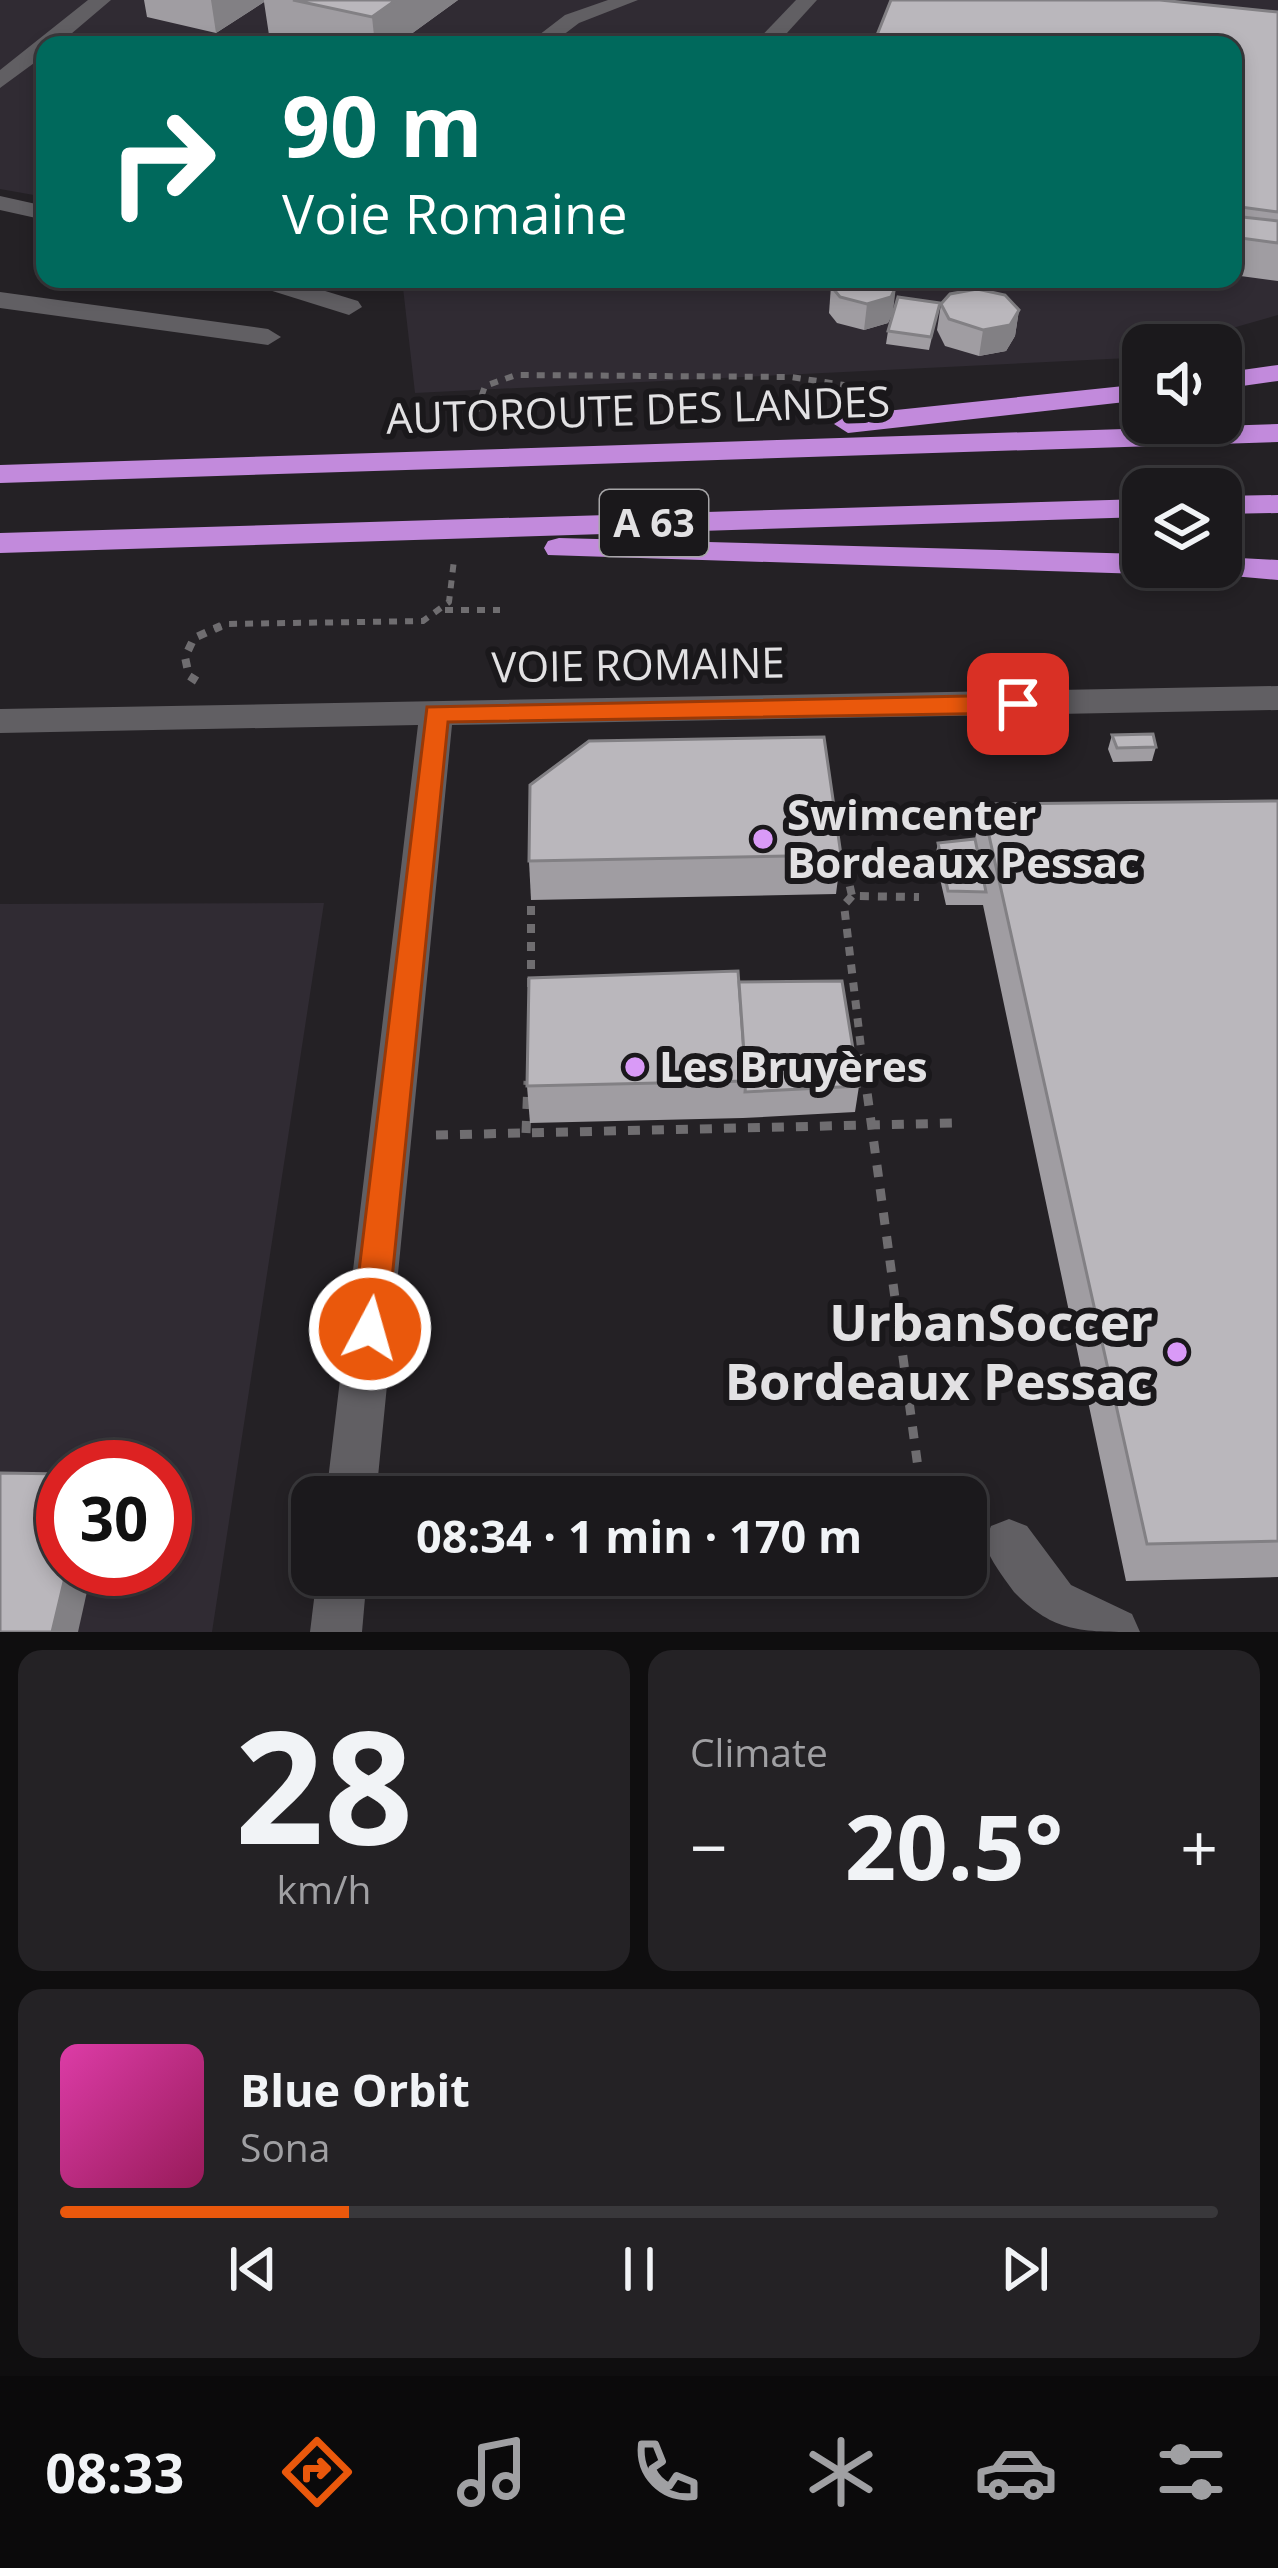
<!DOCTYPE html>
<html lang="en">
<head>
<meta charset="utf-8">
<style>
  body { margin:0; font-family:"Open Sans",sans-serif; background:#242225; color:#f1f3f6; height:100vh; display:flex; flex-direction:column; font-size:45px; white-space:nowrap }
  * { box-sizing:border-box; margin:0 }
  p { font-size:39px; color:#a0a0a3 }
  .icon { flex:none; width:66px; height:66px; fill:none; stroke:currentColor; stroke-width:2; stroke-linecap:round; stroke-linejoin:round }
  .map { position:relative; height:1632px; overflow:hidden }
  .panel { display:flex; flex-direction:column; gap:18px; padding:18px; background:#0f0e0f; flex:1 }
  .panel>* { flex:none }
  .guide { position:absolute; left:36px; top:36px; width:1206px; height:252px; border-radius:24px; box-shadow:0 6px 18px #0003,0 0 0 3px #39383b; background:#00695c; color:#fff; overflow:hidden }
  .fabs { position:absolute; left:1122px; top:324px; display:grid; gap:24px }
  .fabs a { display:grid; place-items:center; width:120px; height:120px; border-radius:24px; background:#1b191c; box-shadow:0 6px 18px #0003,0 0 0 3px #39383b; font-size:60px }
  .speed { position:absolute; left:36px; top:1440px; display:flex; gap:24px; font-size:60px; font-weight:700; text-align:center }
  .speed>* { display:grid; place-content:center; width:156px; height:156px; border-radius:50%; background:#1b191c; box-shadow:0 6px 18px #0003,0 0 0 3px #39383b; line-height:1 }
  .speed .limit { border:18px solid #d22; background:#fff; color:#111 }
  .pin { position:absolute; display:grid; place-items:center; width:102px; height:102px; color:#fff; margin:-51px; border-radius:24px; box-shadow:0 6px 18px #0006 }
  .me { position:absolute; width:132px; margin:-66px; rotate:6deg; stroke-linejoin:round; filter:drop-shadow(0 0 9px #0008) }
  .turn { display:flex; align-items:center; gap:42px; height:252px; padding:0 48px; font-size:54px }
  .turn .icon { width:156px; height:156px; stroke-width:2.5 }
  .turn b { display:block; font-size:84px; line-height:102px }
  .big { font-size:90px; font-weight:700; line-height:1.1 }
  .panel .widget { flex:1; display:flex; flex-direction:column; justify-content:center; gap:18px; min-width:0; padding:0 42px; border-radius:24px; background:#242225 }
  .panel .dial { align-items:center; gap:0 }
  .dial b { font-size:156px; line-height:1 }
  .song { display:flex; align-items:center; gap:36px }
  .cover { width:144px; height:144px; border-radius:18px; background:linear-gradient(135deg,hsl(320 70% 55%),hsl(330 70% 35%)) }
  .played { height:12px; border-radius:6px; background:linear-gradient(90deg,#ea580c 25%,#39383b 25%) }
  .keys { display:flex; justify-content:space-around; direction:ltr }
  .heat { display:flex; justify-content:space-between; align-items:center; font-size:66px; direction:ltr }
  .panel .tiles { flex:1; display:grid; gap:18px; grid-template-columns:1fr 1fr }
  .widget:last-child { grid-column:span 2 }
  .trip { position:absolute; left:291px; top:1476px; width:696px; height:120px; border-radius:24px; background:#1b191c; box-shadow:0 6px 18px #0003,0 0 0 3px #39383b; font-weight:700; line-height:120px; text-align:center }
  .tab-bar { display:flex; height:192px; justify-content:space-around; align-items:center; background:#0b0a0b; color:#a0a0a3 }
  .tab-bar .icon { width:84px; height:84px }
  .tab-bar .current { color:#ea580c }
  .tab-bar b { font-size:54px; color:#f1f3f6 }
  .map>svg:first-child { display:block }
  .built { fill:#302b33; fill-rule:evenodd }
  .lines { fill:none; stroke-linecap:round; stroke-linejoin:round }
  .path-far2 { stroke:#6f6d70; stroke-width:6; stroke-dasharray:8 8; stroke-linecap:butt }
  .path-far1 { stroke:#6f6d70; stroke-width:8; stroke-dasharray:9 9; stroke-linecap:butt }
  .path { stroke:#6f6d70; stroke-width:9; stroke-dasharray:12 12; stroke-linecap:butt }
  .minor { fill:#615f63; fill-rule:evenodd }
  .highway { fill:#c28adc; fill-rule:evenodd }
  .wall { fill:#a09da2 }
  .shaded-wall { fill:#828084 }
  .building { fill:#bab7bc; stroke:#828084; stroke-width:3 }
  .route { fill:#ea580c; stroke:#983908; stroke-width:3 }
  .poi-dot { fill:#d99af7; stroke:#1a181b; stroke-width:4.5 }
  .labels { text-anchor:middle; stroke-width:12; stroke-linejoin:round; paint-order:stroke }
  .shield { fill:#1a181b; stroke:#a6a5a7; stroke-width:3 }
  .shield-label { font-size:39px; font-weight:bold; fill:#e2e1e3 }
  .street-label { font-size:42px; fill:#e2e1e3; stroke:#1a181b }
  .poi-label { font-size:42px; font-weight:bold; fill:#e2e1e3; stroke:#1a181b; text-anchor:start }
  .near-poi-label { font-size:51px; font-weight:bold; fill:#e2e1e3; stroke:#1a181b; text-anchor:end }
</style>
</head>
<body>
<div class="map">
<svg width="1278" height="1632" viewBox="0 0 1278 1632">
  <rect width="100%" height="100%" fill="#242125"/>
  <g class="built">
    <path d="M0,0H1278V315L1173,345H1143V354L1129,358L415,393L402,279H1233V45H45V197L0,189Z"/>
    <path d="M324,903L212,1632H0V904ZM63,1467H165V1569H63Z"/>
  </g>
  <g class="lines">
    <g class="path-far2">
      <path d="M471,426L485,386L516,375L791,377L851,386"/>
      <path d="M445,610H500"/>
      <path d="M214,629L227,624L423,621L449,602L454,560"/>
    </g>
    <g class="path-far1">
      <path d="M197,681L189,676L185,657L194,638L221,626"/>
      <path d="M842,851L852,896L919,897"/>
      <path d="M852,896L844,905L864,1073"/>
      <path d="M531,906V988"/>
    </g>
    <g class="path">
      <path d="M864,1070L922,1497"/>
      <path d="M526,1133L528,1081"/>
      <path d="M436,1135L956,1123"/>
      <path d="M933,1575L934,1586"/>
    </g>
    <g class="minor">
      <path d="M88,0H111L58,45H45V55L0,88V70Z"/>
      <path d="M608,0H638L579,23L550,45H526L565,15Z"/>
      <path d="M796,0H817L776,45H753Z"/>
      <path d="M0,196L45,206V220L0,210Z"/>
      <path d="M246,279H286L358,301L362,307L349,315L250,284Z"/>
      <path d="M0,292L268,329L281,337L268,345L0,308Z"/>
      <path d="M1278,686V710L452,725L376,1497H326L418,725L0,733V709Z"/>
      <path d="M1009,1519L1027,1526L1071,1585L1132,1614L1140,1632C1079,1632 1053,1632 1014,1592C1002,1576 992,1562 984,1544L991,1526Z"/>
      <path d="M317,1575H367L362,1632H310Z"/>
    </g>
    <g class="highway">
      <path d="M1278,365V381L1221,389V373Z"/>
      <path d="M1143,384V400L848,433L834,424L848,415Z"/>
      <path d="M1278,424V442L0,483V465Z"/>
      <path d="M1278,495V513L1221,514V496Z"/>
      <path d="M1143,499V517L0,553V533Z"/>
      <path d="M559,538L1143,554V567H1157L1143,574L548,555L544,548L548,541Z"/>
      <path d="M1221,557L1278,560V580L1210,574L1205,567H1221Z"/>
    </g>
  </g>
  <g class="wall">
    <path d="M144,0H458L396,45H313L269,35L264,2L216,33L147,17Z"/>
    <path d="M1278,12V281L1233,275V45Z"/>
    <path d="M831,286L893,312L888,323L864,330L837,323L829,313Z"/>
    <path d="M940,303L929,350L886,344L888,331Z"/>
    <path d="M941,304L1019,310L1015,336L1006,351L979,356L945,346L937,330Z"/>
    <path d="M1112,735L1156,747L1152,761L1113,762L1108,749Z"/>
    <path d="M1278,801V1577L1126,1581L983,905H946L935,857L938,843L975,839L982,804Z"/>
    <path d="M841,855L836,894L531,900L529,861Z"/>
    <path d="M739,982L859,1086L855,1112L743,1118L530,1123L527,1086Z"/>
  </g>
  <g class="shaded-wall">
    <path d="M211,0H264V2L216,33Z"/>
    <path d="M396,0H458L396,45H375L372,17Z"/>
    <path d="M896,286L893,312L888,323L864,330L867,304Z"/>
    <path d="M1019,310L1015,336L1006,351L979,356L983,330Z"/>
    <path d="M67,1569H92L78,1632H52Z"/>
  </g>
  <g class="building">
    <path d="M293,0H396L372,17Z"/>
    <path d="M891,0H1160L1278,12V212L1233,206V45H873Z"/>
    <path d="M1233,216L1278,221V243L1233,237Z"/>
    <path d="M834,279H891L896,286L891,297L867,304L840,297L831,286Z"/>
    <path d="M977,289L1005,295L1019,310L1010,325L983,330L949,319L941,304L950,294Z"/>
    <path d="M898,297L940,303L931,337L888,331Z"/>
    <path d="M1153,734L1156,747L1117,748L1112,735Z"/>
    <path d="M824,737L841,855L529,861L530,785L589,741Z"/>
    <path d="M1278,801V1541L1147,1544L982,804Z"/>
    <path d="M975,839L986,892L948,891L938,843Z"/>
    <path d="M738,971L746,1081L527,1086L529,978Z"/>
    <path d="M842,981L859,1086L745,1092L746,1081L739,982Z"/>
    <path d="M0,1473L63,1474V1569H67L52,1632H0Z"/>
  </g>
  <path class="route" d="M1018,695L1031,704L1018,713L448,722L387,1329L382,1340L370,1345L358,1340L352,1329L427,707Z"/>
  <g class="poi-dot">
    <circle cx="763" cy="839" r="12"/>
    <circle cx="635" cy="1067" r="12"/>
    <circle cx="1177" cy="1352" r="12"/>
  </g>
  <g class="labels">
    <rect class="shield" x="600" y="490" width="108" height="66" rx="9"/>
    <g class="shield-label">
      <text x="654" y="537">A 63</text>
    </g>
    <g class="street-label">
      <text transform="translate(638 410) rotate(-2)" y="15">AUTOROUTE DES LANDES</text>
      <text transform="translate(638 665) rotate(-1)" y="15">VOIE ROMAINE</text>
    </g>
    <g class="poi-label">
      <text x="787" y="830">Swimcenter<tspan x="787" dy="48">Bordeaux Pessac</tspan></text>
      <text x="659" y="1082">Les Bruyères</text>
    </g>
    <g class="near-poi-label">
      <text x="1153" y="1341">UrbanSoccer<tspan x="1153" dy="59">Bordeaux Pessac</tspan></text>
    </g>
  </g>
</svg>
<div class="fabs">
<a><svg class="icon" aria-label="sound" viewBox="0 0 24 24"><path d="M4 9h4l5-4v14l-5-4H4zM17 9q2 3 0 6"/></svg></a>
<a><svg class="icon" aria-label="layers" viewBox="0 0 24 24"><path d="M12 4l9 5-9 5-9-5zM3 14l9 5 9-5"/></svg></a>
</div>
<div class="speed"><div class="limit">30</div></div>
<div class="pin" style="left:1018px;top:704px;background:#d93025"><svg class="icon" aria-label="arrive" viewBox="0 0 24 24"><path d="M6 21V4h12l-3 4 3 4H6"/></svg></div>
<svg class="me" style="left:370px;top:1329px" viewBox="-20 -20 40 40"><circle r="17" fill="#ea580c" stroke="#fff" stroke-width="3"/><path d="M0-11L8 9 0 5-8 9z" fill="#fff"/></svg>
<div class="trip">08:34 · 1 min · 170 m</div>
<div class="guide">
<div class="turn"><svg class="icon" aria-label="right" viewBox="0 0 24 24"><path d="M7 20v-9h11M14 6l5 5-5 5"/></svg><div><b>90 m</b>Voie Romaine</div></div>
</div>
</div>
<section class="panel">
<div class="tiles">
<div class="widget dial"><b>28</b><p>km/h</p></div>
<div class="widget"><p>Climate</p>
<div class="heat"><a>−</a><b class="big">20.5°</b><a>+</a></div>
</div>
<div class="widget">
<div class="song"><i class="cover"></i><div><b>Blue Orbit</b><p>Sona</p></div></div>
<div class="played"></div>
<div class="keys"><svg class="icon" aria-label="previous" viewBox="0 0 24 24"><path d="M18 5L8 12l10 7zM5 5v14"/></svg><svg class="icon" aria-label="pause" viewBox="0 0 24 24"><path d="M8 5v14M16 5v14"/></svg><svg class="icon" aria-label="next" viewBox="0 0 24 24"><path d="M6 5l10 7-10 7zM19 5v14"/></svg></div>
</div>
</div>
</section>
<nav class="tab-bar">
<b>08:33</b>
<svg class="icon current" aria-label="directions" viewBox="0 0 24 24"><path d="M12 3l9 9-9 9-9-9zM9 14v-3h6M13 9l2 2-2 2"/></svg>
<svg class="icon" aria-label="music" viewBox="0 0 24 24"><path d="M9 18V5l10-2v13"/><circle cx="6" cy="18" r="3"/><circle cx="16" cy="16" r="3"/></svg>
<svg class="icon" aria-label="phone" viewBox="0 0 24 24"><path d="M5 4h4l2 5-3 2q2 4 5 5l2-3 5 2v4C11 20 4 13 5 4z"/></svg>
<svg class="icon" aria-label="climate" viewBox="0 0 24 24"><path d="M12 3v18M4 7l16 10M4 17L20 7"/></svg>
<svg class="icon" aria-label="car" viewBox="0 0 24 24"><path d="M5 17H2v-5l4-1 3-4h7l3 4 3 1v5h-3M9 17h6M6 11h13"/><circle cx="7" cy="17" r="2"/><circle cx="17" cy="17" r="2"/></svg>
<svg class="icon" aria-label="filters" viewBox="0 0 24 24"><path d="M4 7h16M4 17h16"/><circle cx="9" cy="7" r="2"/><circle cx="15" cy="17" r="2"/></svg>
</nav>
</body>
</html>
